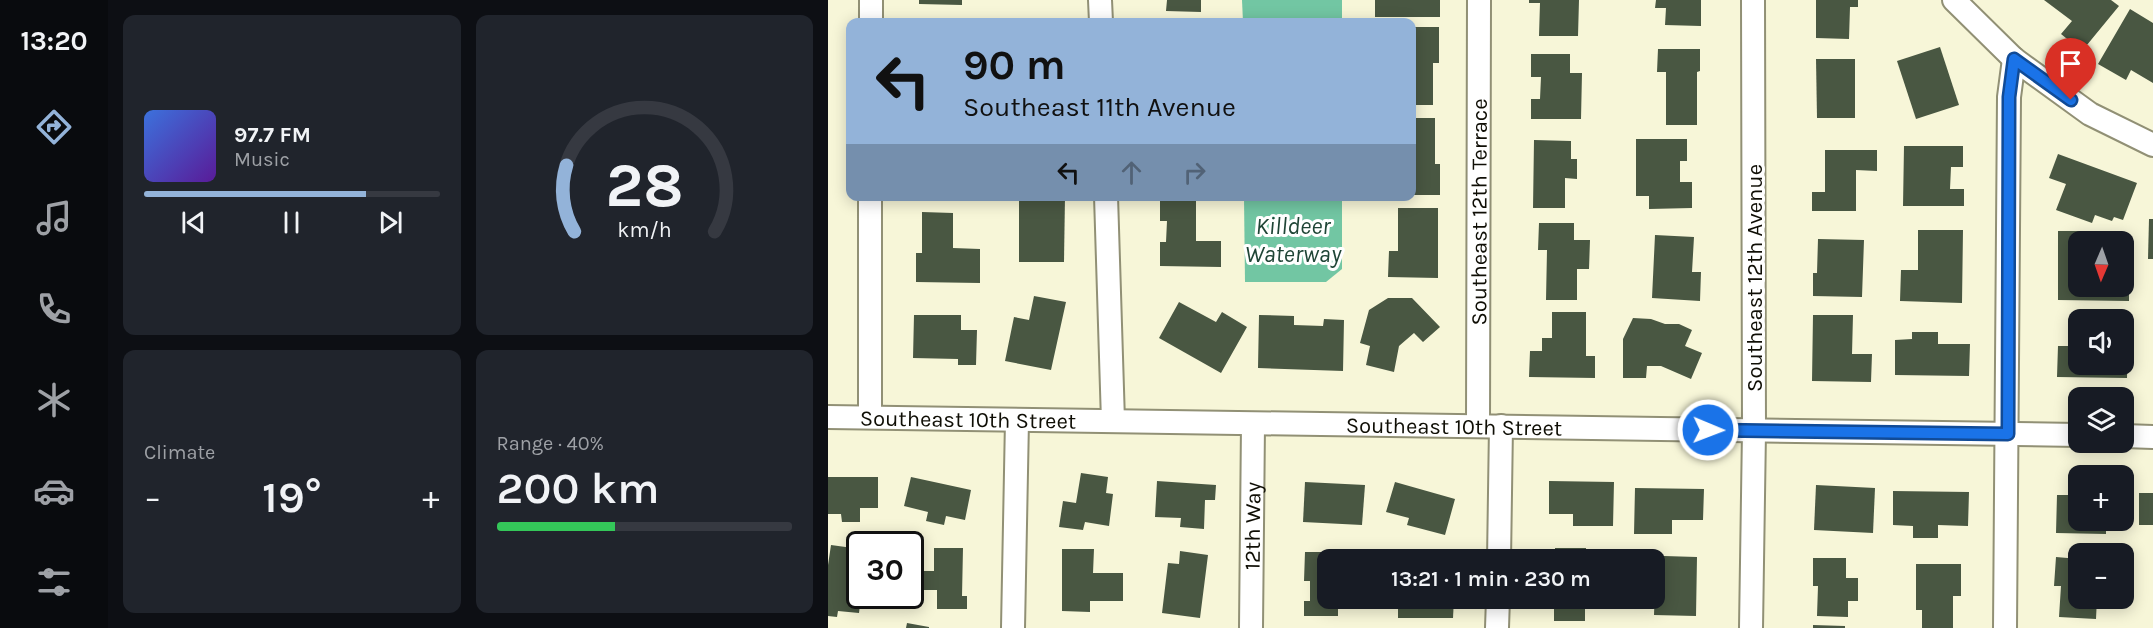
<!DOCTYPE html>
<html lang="en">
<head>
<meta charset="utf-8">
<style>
  body { margin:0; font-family:Karla,sans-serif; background:#20242c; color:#f1f3f6; height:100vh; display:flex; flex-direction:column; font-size:22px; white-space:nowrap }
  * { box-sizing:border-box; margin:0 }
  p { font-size:20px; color:#9ea1a6 }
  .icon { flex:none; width:33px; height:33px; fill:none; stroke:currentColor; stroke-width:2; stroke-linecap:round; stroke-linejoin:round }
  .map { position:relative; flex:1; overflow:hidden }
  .panel { display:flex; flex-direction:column; gap:15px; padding:15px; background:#0d0f14; width:720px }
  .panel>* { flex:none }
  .hud { position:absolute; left:18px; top:18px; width:570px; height:183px; border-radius:12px; box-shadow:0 3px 15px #0003; background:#93b3d9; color:#111; overflow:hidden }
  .needle { width:39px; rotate:182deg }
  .buttons { position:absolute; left:1240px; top:231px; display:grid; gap:12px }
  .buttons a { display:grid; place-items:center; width:66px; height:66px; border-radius:12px; background:#171b24; box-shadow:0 3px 15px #0003; font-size:30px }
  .speed { position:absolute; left:18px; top:531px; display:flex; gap:12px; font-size:30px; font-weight:700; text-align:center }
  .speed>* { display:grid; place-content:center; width:78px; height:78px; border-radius:50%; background:#171b24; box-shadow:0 3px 15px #0003; line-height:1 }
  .speed .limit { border:3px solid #111; border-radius:9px; background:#fff; color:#111 }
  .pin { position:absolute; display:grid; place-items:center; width:51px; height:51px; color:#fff; margin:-62px -26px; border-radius:50% 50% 50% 0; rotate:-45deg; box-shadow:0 0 6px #0007 }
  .pin .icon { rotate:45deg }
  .me { position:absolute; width:66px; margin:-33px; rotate:91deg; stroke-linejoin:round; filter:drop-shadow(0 0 4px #0008) }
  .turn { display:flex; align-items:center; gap:21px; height:126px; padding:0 18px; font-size:27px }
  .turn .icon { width:78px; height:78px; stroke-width:2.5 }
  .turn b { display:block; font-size:42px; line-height:51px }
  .lanes { display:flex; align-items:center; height:57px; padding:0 18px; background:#0003; justify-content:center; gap:30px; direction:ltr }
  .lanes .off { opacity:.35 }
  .big { font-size:45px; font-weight:600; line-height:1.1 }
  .panel .widget { flex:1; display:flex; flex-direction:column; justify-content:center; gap:9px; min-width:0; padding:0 21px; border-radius:12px; background:#20242c }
  .panel .dial { align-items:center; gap:0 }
  .dial svg { height:156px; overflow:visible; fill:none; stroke:#363941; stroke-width:7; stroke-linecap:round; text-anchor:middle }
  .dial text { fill:#f1f3f6; stroke:none }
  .song { display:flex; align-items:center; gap:18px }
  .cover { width:72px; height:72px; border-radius:9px; background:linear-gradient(135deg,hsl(220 70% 55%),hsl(270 70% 35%)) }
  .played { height:6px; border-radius:3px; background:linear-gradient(90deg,#93b3d9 75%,#363941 75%) }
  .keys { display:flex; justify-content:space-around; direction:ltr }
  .heat { display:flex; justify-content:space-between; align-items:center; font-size:33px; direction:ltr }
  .charge { height:9px; border-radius:4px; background:linear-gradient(90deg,#34c759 40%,#363941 0) }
  .panel .tiles { flex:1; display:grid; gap:15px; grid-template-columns:repeat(2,1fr) }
  .trip { position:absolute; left:489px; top:549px; width:348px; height:60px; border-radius:12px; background:#171b24; box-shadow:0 3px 15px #0003; font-weight:600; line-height:60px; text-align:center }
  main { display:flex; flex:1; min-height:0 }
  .tab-bar { display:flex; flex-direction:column; width:108px; justify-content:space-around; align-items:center; background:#090b0e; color:#9ea1a6 }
  .tab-bar .icon { width:42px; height:42px }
  .tab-bar .active { color:#93b3d9 }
  .tab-bar b { font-size:27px; color:#f1f3f6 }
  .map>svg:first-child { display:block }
  .water { fill:#72c6a3 }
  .building { fill:#495742 }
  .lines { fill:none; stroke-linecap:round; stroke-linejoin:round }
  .minor-casing { stroke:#919075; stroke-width:26 }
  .minor { stroke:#fff; stroke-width:22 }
  .route-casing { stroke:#114b97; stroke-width:15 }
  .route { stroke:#1a73e8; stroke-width:10 }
  .labels { text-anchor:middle; stroke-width:6; stroke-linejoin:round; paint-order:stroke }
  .street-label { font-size:22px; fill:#0f0e05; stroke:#fff }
  .water-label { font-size:24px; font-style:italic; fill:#1f4536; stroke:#fff }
</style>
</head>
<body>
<main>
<nav class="tab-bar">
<b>13:20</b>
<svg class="icon active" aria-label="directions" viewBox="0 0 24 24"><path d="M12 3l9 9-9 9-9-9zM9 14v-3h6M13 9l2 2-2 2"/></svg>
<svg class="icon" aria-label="music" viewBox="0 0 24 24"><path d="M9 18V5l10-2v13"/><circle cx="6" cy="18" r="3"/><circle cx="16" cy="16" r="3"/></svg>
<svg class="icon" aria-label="phone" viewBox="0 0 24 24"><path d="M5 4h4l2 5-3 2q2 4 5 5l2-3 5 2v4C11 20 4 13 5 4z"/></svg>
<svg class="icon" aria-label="climate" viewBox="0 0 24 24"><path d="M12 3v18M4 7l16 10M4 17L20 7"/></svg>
<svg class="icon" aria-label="car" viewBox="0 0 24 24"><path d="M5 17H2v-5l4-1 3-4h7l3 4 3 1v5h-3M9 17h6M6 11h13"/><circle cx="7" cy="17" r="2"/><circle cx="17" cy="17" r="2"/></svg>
<svg class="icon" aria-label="filters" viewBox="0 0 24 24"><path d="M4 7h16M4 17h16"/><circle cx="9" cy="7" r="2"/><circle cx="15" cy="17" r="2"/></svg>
</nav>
<section class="panel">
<div class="tiles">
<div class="widget">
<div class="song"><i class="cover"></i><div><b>97.7 FM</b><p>Music</p></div></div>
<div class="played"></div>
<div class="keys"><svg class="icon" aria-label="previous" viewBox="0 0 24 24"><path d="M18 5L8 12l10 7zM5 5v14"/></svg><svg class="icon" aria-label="pause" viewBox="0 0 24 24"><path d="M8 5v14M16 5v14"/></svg><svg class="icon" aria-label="next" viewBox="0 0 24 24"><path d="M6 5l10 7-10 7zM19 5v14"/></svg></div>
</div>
<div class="widget dial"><svg viewBox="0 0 100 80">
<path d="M14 69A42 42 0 1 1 86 69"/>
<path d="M14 69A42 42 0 0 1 10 35" stroke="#93b3d9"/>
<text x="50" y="56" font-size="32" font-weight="700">28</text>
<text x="50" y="72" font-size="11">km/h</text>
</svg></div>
<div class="widget"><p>Climate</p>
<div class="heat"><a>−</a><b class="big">19°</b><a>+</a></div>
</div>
<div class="widget"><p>Range · 40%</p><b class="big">200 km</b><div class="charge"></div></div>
</div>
</section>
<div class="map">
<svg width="1325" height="628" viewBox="0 0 1325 628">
  <rect width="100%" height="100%" fill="#f7f6d8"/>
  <g class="water">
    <path d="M414,0H514V22H415Z"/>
    <path d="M416,197H514V269L498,282H417Z"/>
  </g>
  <g class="building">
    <path d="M91,0H134V5L91,4Z"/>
    <path d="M339,0H373V12L338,11Z"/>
    <rect x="547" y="0" width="65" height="17"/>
    <path d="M701,0H751L750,36H711L712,3H701Z"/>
    <path d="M828,0H873V26L837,25L838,8H827Z"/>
    <path d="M988,0H1030V7H1022L1021,39L988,38Z"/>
    <path d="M1216,0H1283L1291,6L1254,51L1233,34L1244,21Z"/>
    <path d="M1302,9L1325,23V83L1303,70L1298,80L1270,64Z"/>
    <rect x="205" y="19" width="36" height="3"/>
    <path d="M584,27H611V63H605V105H584Z"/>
    <path d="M1112,47L1131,105L1088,119L1069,61Z"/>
    <path d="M830,49H872V71L869,72V125H838V72H829Z"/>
    <path d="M703,54H742V73H754L753,119H703V99H712L713,77H703Z"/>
    <path d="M988,59H1027V118H989Z"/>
    <path d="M584,118H607V164H612V195H584Z"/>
    <path d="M808,139H859V161H852V182H864V208L821,209V196H808Z"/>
    <path d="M706,140L743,141V159H749V179L737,178V208H705Z"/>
    <path d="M1076,146H1135V167H1123L1122,189H1136V206H1075Z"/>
    <path d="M997,150H1049V171L1028,170V211H984V192H997Z"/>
    <path d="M1230,154L1309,183L1295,220L1286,217L1284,221L1267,215L1264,223L1228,210L1238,184L1221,178Z"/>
    <path d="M191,196H237L236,262H191Z"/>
    <path d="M332,198L368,199V241H393V267L332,266V242H338L339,221H332Z"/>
    <path d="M570,208H610V278L560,277L561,251H570Z"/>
    <path d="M94,212L125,213V248L152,249V283L88,282V253H94Z"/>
    <path d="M1321,219H1325V259H1320Z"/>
    <path d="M711,223H746V240H762L761,269H749V300H718L719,250H710Z"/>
    <path d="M1090,230H1135L1134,303L1072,301L1073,270H1090Z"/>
    <path d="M1230,231H1283V242H1251V286H1296V280H1301V301L1230,300Z"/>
    <path d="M827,235L866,237L864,272H873L872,301L824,298Z"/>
    <path d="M990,239L1036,240L1034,297L985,296V273H989Z"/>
    <path d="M206,296L238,302L223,370L177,361L186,317L201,320Z"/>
    <path d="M560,298H584L612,327L595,342L586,333L571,346L566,372L538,365L542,346L532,343L541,310Z"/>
    <path d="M351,302L388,322L394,312L419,327L393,373L331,338Z"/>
    <path d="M724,312H758V356H767V378L701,377L702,351H714V338H724Z"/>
    <path d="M86,315H133V330H149L148,365H130V359L85,358Z"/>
    <path d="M431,315L466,316V325L495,326L496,319L516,320L515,371L430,368Z"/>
    <path d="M985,315H1025L1024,354H1044L1043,382L984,381Z"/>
    <path d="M805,318L823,319L837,324H851L864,330L857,346L874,353L863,379L833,366H819L818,378H795V339Z"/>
    <path d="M1084,332H1110V344H1142L1141,376L1067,375V340L1084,339Z"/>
    <path d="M1296,334L1300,335L1299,378L1229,377L1230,346H1251V364H1296Z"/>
    <path d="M253,473L280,477L278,493L285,494L281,526L257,522L255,530L231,527L235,501L248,503Z"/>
    <path d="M0,477H50V508H32V522H14L13,514H0Z"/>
    <path d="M83,477L143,490L137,520L118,516L116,525L98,521L100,512L76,506Z"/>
    <path d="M329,481L388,485L387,500H377L376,529L352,527L353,518L327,517Z"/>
    <path d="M721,481L786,482L785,526H745V514H721Z"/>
    <path d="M477,482L537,485L534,525L475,522Z"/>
    <path d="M567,482L627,499L617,535L579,525L581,518L558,512Z"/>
    <path d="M988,485L1047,488L1045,533L986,530Z"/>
    <path d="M807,488L876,489L875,520H844V534H806Z"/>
    <path d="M1065,491L1141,492L1140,526L1110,525V538H1085V526L1065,525Z"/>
    <rect x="1311" y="493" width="14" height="32"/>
    <path d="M1229,495H1251V520H1298V524H1278V534L1228,533Z"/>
    <path d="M3,545L32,549L28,574H32V596H33L31,613L10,611L9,617L0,616V565Z"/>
    <path d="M106,548H135L134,596H139V609H109V590H96V571H106Z"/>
    <rect x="727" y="548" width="31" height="12"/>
    <path d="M234,549H266L265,573H295V601H262V612L234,611Z"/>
    <path d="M352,551L380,555L372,618L334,613L340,563L351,564Z"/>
    <path d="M477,552H517V560H500V598H510V616H476V601H482V581H476Z"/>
    <path d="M836,556L869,557L868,616L826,615L827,585H835Z"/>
    <path d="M1228,557L1251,559V598H1269L1268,619L1231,617L1233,586H1226Z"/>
    <path d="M985,558H1018V578H1030V601H1020V617L989,616L990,586H985Z"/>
    <path d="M1088,564H1133V596H1125V628H1094V610H1088Z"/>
    <path d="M570,598H626L625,618H570Z"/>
    <rect x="726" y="598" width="31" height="23"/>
    <path d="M79,623L101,627V628H78Z"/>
    <path d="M985,625L1017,626V628H985Z"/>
  </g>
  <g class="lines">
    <defs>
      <g id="minor">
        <path d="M272,0L273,22"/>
        <path d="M1126,0L1186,59L1262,114L1325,145"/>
        <path d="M43,22V0"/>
        <path d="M278,196L285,421"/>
        <path d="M42,416V196"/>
        <path id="s1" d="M0,417L1251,435"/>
        <path id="s2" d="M650,425L651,0"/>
        <path d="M1296,436L1325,437"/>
        <path d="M671,560L673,426"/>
        <path d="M185,628L189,420"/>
        <path id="s3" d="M423,628L425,424"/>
        <path d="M669,628L670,598"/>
        <path d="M923,628L926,431L925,0"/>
        <path d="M1177,628L1181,97L1186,59"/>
      </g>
    </defs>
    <use href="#minor" class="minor-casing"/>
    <use href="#minor" class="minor"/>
  </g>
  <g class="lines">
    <defs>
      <path id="route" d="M880,430L1180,434L1181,97L1186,59L1243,100"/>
    </defs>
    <use href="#route" class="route-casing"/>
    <use href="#route" class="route"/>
  </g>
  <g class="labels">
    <g class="street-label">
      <text dy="8" stroke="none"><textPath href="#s2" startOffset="213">Southeast 12th Terrace</textPath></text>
      <text transform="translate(926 278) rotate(-90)" y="8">Southeast 12th Avenue</text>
      <text dy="8" stroke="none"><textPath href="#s1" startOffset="140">Southeast 10th Street</textPath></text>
      <text dy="8" stroke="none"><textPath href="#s1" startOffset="626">Southeast 10th Street</textPath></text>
      <text dy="8" stroke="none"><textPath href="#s3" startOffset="102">12th Way</textPath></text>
    </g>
    <g class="water-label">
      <text x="465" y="234">Killdeer<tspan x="465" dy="28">Waterway</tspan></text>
    </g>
  </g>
</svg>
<div class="buttons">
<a><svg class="needle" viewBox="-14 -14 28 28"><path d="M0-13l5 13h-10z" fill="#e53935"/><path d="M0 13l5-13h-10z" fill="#9ea1a6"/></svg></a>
<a><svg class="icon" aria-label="sound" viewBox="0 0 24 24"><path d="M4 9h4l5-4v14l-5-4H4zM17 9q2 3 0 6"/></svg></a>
<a><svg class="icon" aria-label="layers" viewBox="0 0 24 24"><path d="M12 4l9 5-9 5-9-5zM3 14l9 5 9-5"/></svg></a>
<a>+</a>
<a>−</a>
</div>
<div class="speed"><div class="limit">30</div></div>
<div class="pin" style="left:1243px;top:100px;background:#d93025"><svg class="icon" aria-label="arrive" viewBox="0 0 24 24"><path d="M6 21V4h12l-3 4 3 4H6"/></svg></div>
<svg class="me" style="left:880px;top:430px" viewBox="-20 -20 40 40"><circle r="17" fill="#1a73e8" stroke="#fff" stroke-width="3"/><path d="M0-11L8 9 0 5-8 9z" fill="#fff"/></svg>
<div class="trip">13:21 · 1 min · 230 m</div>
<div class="hud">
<div class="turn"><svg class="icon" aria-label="left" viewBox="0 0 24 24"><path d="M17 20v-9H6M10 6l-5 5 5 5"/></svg><div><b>90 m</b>Southeast 11th Avenue</div></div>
<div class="lanes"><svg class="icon" aria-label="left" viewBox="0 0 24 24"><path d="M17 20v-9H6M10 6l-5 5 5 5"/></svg><svg class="icon off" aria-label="ahead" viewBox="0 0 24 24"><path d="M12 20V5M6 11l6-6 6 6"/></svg><svg class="icon off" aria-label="right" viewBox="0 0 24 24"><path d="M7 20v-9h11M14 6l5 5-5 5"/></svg></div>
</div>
</div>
</main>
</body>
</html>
